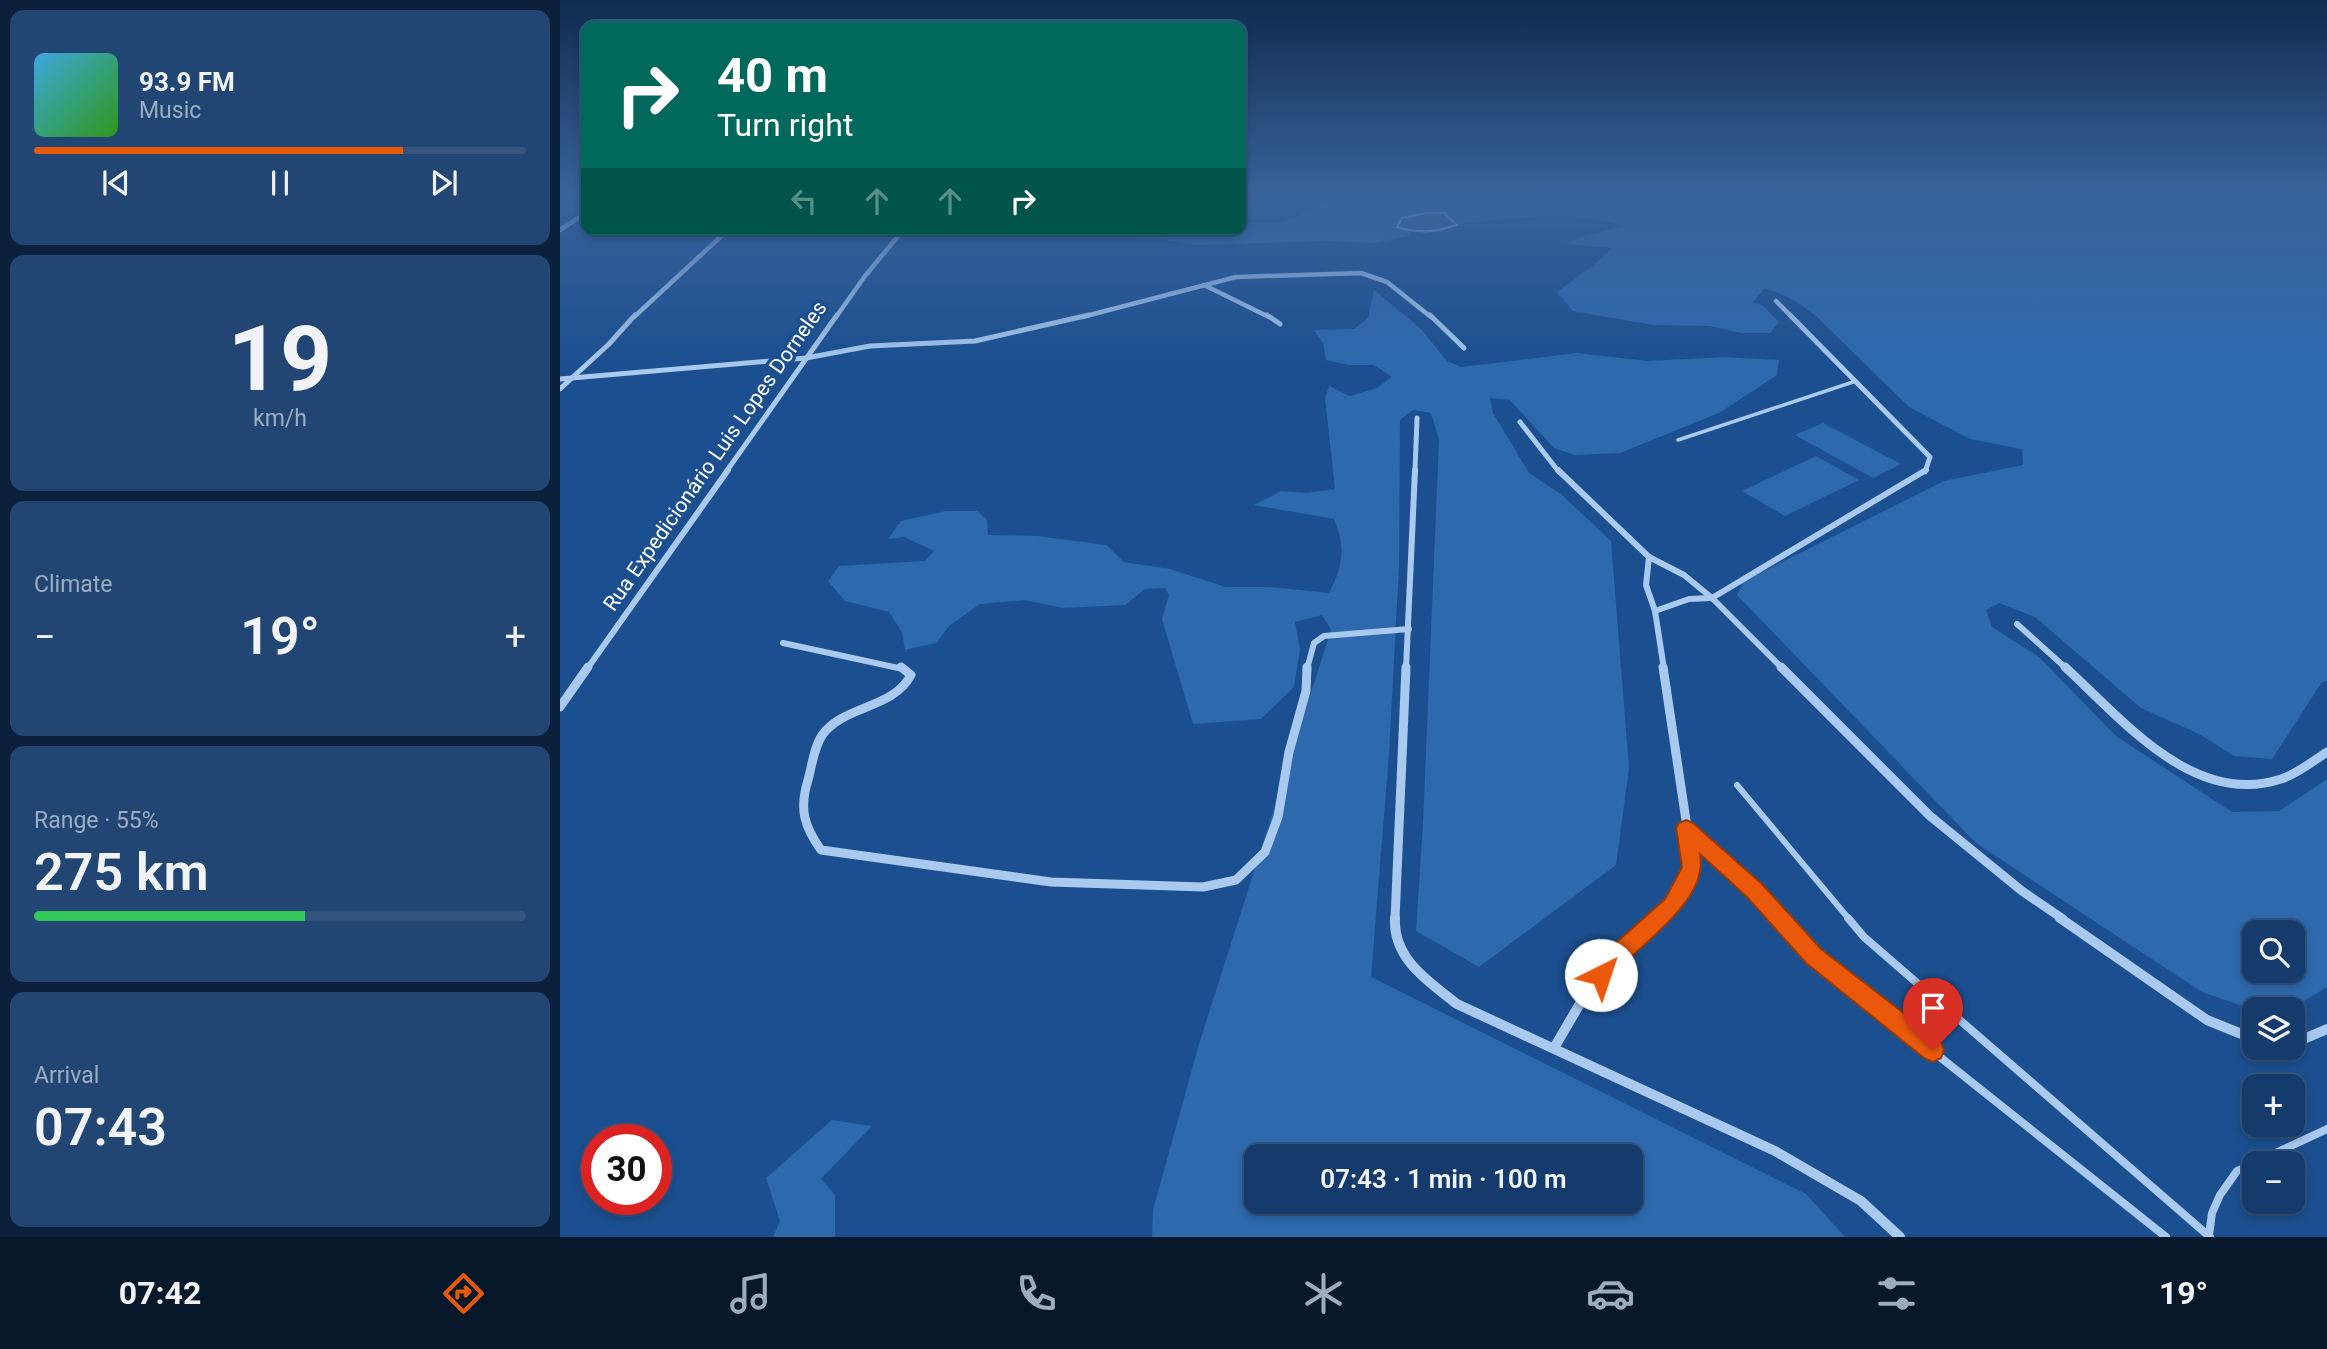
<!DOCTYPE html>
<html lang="en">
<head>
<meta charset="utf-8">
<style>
  body { margin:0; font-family:Roboto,sans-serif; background:#214673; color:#f1f3f6; height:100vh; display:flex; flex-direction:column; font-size:26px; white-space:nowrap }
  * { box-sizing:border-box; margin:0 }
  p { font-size:23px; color:#9dadc1 }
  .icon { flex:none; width:38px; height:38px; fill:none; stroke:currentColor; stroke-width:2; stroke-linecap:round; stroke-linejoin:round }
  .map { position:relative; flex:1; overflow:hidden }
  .details { display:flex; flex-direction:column; gap:10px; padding:10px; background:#0b203b; width:560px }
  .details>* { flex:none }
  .guide { position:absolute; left:21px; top:21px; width:665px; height:214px; border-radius:14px; box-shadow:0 4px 10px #0003,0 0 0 2px #33557e; background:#00695c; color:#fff; overflow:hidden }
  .buttons { position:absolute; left:1682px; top:920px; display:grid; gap:14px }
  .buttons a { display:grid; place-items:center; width:63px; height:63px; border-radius:14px; background:#143b6b; box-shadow:0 4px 10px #0003,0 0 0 2px #33557e; font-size:35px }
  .speed { position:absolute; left:21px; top:1124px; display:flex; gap:14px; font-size:35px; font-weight:700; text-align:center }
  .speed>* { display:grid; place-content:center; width:91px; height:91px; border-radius:50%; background:#143b6b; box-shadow:0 4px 10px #0003,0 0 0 2px #33557e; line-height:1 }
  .speed .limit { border:10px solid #d22; background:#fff; color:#111 }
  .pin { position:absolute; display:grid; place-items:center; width:60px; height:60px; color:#fff; margin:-72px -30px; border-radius:50% 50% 50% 0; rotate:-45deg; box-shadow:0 0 7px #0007 }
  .pin .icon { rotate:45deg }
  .me { position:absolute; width:77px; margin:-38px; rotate:41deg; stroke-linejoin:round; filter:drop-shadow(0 0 5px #0008) }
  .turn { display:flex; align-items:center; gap:24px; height:147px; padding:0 21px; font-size:32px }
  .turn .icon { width:91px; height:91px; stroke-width:2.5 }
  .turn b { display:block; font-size:49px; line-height:60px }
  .lanes { display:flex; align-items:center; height:66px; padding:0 21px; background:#0003; justify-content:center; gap:35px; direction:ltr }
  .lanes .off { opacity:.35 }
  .big { font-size:52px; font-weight:600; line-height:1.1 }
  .details .widget { flex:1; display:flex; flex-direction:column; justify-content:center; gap:10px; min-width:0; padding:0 24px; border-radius:14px; background:#214673 }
  .details .dial { align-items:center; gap:0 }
  .dial b { font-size:91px; line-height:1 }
  .song { display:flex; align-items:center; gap:21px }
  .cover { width:84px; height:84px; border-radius:10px; background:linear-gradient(135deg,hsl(200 70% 55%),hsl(110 70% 35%)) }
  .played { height:7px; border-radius:4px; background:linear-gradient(90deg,#ea580c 75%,#33557e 75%) }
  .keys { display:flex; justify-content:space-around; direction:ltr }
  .heat { display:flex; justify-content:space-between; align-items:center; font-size:38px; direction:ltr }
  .charge { height:10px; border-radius:5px; background:linear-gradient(90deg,#34c759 55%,#33557e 0) }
  .trip { position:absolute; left:684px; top:1144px; width:399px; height:70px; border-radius:14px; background:#143b6b; box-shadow:0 4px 10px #0003,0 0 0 2px #33557e; font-weight:600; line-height:70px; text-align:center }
  .dock { display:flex; height:112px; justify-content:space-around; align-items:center; background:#08182b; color:#9dadc1 }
  .dock .icon { width:49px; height:49px }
  .dock .selected { color:#ea580c }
  .dock b { font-size:32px; color:#f1f3f6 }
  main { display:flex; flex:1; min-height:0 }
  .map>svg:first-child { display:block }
  .green { fill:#2e69ad; fill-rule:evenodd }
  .water { fill:#3c6290; stroke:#9cc4f0; stroke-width:2 }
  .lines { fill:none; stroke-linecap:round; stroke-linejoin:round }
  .lane-far2 { stroke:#a9c9ee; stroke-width:3.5 }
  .lane-far1 { stroke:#a9c9ee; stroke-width:6 }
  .lane { stroke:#a9c9ee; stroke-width:8 }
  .street-far4 { stroke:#a9c9ee; stroke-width:4.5 }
  .street-far3 { stroke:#a9c9ee; stroke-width:5 }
  .street-far2 { stroke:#a9c9ee; stroke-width:6 }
  .street-far1 { stroke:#a9c9ee; stroke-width:9 }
  .street { stroke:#a9c9ee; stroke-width:10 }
  .route { fill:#ea580c; stroke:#983908; stroke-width:2 }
  .labels { text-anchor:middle; stroke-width:7; stroke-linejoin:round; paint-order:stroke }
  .street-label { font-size:21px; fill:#fff; stroke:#1b4f8f }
</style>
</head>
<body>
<main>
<section class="details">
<div class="widget">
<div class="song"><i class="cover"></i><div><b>93.9 FM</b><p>Music</p></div></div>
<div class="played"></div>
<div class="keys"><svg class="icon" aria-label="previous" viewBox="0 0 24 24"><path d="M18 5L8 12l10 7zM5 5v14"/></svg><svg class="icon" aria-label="pause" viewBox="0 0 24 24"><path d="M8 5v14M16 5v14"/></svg><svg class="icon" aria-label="next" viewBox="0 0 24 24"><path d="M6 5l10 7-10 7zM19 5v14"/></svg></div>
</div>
<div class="widget dial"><b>19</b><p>km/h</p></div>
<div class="widget"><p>Climate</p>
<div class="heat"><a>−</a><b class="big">19°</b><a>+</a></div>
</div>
<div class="widget"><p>Range · 55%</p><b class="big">275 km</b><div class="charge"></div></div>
<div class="widget"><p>Arrival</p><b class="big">07:43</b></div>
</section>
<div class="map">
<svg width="1767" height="1237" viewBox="0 0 1767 1237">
  <rect width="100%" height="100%" fill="#1b4f8f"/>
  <g class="green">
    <path d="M789,194H1767V681L1762,682L1712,759L1674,756L1639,734L1581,708L1475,617L1439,603L1426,610L1432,627L1479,657L1556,736L1672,812L1719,811L1767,779V987L1729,1010H1694L1642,992L1416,843L1177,595L1184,581L1384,481L1463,465L1462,449L1410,439L1349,407L1256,316C1240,304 1224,292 1204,289L1193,302L1203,306L1219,322L1210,333H1182L1149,326L1093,325L1013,311L997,292L1040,260L1052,248L1006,244L1021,236L1064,226C1023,210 941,218 897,225L884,213L837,227L850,231L849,236L815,243L767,241L638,245L592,238L548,236L558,229H681V223L723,222ZM1694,933H1732V971H1694Z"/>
    <path d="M814,290L860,328L887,361L901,367L1017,353L1087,361L1164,357L1219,360L1217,375L1159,413L1060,453L1015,455L994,448L950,400L930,398L933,413L969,473L1002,495L1051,541L1069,768L1056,865L919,967L856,931L863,824L879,440L871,413L853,410L840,420L839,566L829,754L811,977L1246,1194L1285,1237H592L593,1210L639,1044L771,630L762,615L735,622L740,650L734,687L701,719L633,724L602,619L609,595L605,588L585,589L565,605L503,608L465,600L420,604L390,625L376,643L345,650L342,632L329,612L285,601L268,581L279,566L365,561L374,551L344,537L328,539L341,521L386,511H417L427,520L428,535L477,536L546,545L564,562L610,569L666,587H709L769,593C783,567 786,547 774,519L694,505L721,491L747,493L775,489L765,398L769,386L790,396L817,388L832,377L814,365H789L766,360L763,343L754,330L794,329L808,318ZM696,1157H1071V1202H696Z"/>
    <path d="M1263,423L1341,464L1313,478L1235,435Z"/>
    <path d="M1256,456L1299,480L1225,516L1182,491Z"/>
    <path d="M272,1120L312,1126L261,1179L275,1195V1237H213L220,1221L206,1178Z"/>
  </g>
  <path class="water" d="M866,213H884L897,225C876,232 859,234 837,227L842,218Z"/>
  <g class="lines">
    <path class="lane-far2" d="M1118,440L1296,381"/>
    <g class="lane-far1">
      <path d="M1177,785L1289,919"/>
      <path d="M1130,832L1195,891L1220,919"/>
    </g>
    <g class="lane">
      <path d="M1219,918L1253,956L1606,1237"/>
      <path d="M1288,918L1304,937L1650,1237"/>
      <path d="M1649,1235L1652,1213L1660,1195L1677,1171L1767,1129"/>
    </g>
    <g class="street-far4">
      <path d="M710,194L719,196"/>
      <path d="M0,230L26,213"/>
      <path d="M644,285L709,317"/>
      <path d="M1216,301L1232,317"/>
      <path d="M74,317L169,229"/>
      <path d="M276,317L305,276L344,229"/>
      <path d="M522,317L676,277L801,273L827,282L871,317"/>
    </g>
    <g class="street-far3">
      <path d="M707,315L720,324"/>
      <path d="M870,315L904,348"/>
      <path d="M1230,315L1370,457L1365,472"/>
      <path d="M0,379L246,358L310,346L415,341L529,315"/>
      <path d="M0,389L49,344L75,315"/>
      <path d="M960,422L999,472"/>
      <path d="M166,472L277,315"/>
      <path d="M855,472L857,418"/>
    </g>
    <g class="street-far2">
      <path d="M998,470L1089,557L1124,575L1152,598L1223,669"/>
      <path d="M1089,557L1086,585L1095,611L1104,669"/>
      <path d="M1095,611L1129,599L1152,598L1366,470"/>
      <path d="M1457,624L1507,669"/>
      <path d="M223,643L343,669"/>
      <path d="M27,669L168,470"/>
      <path d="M747,669L754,643L764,636L849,629"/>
      <path d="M846,669L855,470"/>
    </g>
    <g class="street-far1">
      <path d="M341,667L351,675C333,709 285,705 263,734C254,746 252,766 248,780C239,809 244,826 261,850L491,882L643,887L676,880L705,852L718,817L729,752L746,691L747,667"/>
      <path d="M1221,667L1370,816L1462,891L1503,919"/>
      <path d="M1505,667C1562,719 1634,808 1721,779C1737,774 1753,761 1767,752"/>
      <path d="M0,707L28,667"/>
      <path d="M835,919L846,667"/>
      <path d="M1097,919L1113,905L1133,867L1103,667"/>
    </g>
    <g class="street">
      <path d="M835,918C833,959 868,981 897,1004L1215,1151L1301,1201L1340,1237"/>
      <path d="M1500,918L1647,1020L1694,1039"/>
      <path d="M1732,1044L1767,1029"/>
      <path d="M994,1048L1025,995L1058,955L1099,918"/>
    </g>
  </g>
  <linearGradient id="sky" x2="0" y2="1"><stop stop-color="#0f2b4f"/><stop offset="0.53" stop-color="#39639b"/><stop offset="1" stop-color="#39639b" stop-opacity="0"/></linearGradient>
  <rect width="1767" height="367" fill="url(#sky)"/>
  <path class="route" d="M1126,820L1133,823L1202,884L1261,949L1381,1042L1384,1050L1381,1058L1373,1062L1364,1058L1246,963L1187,897L1140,854C1148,895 1096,933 1069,959C1059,968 1054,981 1041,985L1033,982L1030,975L1050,948L1105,899L1122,867L1116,828L1119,823Z"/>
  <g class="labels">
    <g class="street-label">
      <text transform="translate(155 456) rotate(-55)" y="7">Rua Expedicionário Luis Lopes Dorneles</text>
    </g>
  </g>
</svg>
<div class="buttons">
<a><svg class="icon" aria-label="search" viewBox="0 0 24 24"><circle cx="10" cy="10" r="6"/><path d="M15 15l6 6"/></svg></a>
<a><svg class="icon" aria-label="layers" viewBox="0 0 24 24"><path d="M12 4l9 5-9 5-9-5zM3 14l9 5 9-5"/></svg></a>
<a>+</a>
<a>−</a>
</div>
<div class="speed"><div class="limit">30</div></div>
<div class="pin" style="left:1373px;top:1050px;background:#d93025"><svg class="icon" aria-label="arrive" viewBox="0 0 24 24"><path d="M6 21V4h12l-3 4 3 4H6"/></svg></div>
<svg class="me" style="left:1041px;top:975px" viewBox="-20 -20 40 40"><circle r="19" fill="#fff"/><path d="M0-13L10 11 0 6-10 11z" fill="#ea580c"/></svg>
<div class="trip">07:43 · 1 min · 100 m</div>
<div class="guide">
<div class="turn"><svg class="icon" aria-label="right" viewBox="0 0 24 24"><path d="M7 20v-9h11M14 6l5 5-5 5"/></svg><div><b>40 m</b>Turn right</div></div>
<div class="lanes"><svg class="icon off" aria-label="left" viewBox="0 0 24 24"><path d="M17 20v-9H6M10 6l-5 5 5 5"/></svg><svg class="icon off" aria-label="ahead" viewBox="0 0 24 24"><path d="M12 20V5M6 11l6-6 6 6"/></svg><svg class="icon off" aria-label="ahead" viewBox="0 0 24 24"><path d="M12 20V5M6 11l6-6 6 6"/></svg><svg class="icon" aria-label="right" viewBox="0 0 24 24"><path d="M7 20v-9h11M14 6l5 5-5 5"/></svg></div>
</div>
</div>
</main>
<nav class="dock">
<b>07:42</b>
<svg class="icon selected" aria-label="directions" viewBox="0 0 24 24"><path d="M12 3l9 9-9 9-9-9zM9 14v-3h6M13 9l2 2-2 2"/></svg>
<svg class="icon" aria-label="music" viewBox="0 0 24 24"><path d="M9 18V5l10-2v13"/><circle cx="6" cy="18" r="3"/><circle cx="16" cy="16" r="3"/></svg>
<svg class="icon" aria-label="phone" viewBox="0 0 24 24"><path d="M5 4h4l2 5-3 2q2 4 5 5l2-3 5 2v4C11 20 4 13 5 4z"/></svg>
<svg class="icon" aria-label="climate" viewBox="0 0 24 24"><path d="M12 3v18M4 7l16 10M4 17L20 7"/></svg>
<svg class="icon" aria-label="car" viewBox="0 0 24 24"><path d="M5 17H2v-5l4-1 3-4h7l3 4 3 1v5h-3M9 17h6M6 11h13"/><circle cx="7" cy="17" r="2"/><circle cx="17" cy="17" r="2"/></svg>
<svg class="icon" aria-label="filters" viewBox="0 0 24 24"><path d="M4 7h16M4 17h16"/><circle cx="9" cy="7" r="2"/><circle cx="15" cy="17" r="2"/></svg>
<b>19°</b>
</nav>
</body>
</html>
